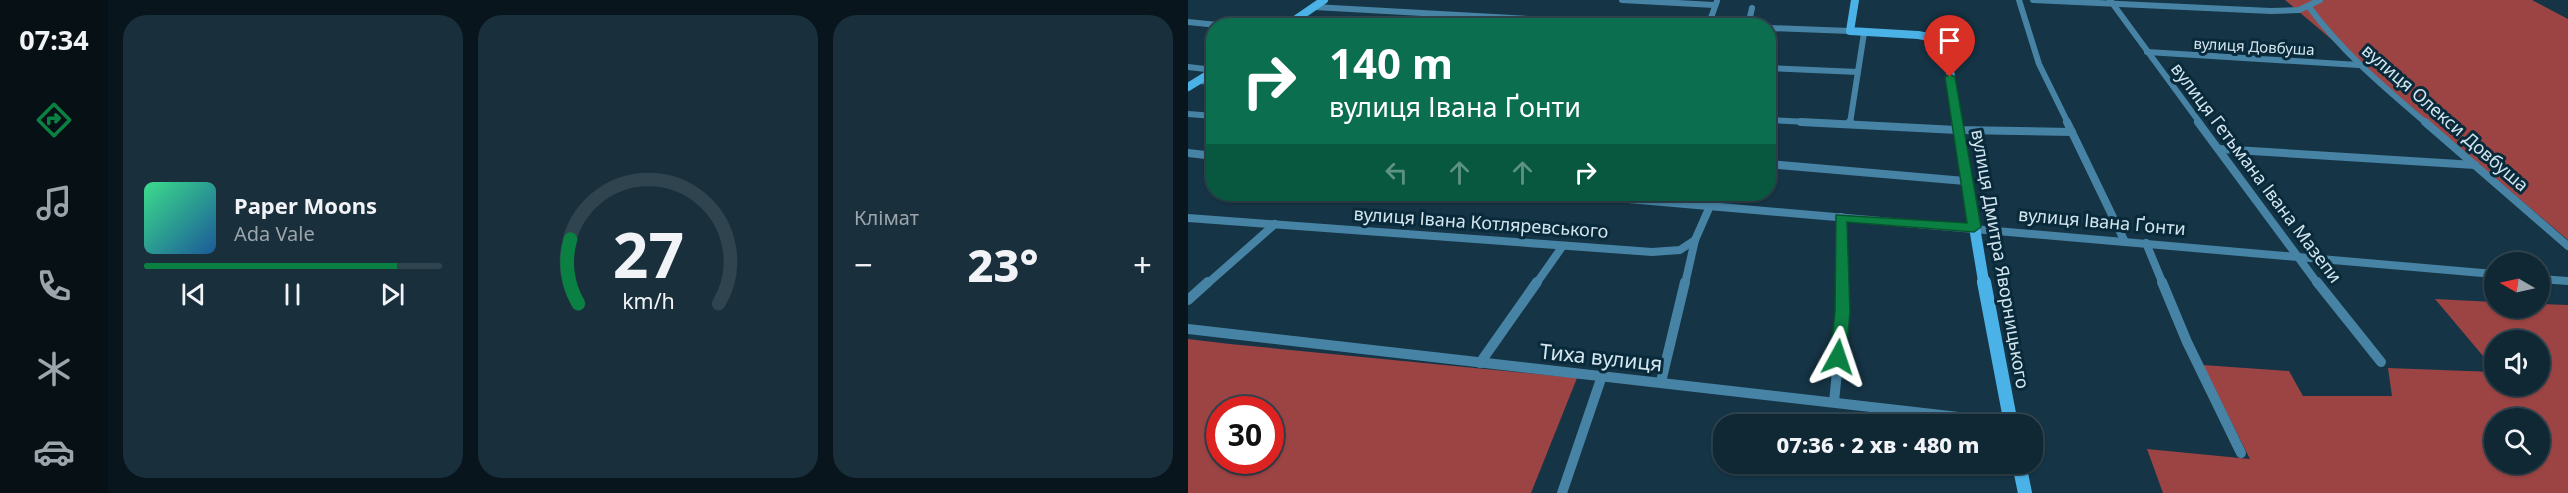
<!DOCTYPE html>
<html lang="uk">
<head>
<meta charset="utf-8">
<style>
  body { margin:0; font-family:"Noto Sans",sans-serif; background:#192f3c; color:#f1f3f6; height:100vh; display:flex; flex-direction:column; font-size:22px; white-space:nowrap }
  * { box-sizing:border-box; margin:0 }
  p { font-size:20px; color:#9ca5ac }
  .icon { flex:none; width:33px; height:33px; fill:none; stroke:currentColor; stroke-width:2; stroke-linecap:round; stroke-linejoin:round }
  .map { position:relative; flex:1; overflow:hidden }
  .panel { display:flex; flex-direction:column; gap:15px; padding:15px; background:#09151d; width:1080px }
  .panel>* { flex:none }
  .hud { position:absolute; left:18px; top:18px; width:570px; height:183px; border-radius:24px; box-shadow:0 2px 4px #0004,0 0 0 2px #30444f; background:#0b6e4f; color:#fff; overflow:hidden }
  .needle { width:39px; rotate:279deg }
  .buttons { position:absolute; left:1296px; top:252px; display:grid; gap:12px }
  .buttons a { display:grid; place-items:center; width:66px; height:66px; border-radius:50%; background:#102734; box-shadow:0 2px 4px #0004,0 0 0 2px #30444f; font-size:30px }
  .speed { position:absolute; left:18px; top:396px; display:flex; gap:12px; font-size:30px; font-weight:700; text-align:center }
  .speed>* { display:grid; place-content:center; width:78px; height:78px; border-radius:50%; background:#102734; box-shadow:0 2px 4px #0004,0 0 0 2px #30444f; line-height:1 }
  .speed .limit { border:9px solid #d22; background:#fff; color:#111 }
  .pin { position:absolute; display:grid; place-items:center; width:51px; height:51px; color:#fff; margin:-62px -26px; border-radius:50% 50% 50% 0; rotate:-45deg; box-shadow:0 0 6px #0007 }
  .pin .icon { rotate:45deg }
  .me { position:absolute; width:66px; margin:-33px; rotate:5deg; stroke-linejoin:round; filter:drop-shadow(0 0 4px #0008) }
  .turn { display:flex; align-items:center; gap:21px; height:126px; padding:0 24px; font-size:27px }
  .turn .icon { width:78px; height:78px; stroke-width:2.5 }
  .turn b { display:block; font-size:42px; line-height:51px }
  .lanes { display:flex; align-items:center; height:57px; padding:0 24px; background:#0003; justify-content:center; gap:30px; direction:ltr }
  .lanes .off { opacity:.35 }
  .big { font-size:45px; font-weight:800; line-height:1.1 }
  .panel .tile { flex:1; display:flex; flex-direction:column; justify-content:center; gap:9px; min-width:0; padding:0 21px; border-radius:24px; background:#192f3c }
  .panel .dial { align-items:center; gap:0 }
  .dial svg { height:156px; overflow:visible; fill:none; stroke:#30444f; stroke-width:7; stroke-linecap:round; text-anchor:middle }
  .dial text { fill:#f1f3f6; stroke:none }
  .song { display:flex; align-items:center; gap:18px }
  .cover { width:72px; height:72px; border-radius:9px; background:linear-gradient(135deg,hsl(150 70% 55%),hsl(210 70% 35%)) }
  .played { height:6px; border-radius:3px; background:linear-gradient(90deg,#0b8043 85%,#30444f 85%) }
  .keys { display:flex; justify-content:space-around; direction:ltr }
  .heat { display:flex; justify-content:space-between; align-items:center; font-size:33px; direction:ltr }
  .panel .tiles { flex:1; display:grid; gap:15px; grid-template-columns:repeat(3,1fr) }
  .trip { position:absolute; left:525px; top:414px; width:330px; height:60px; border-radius:24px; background:#102734; box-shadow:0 2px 4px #0004,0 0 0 2px #30444f; font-weight:800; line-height:60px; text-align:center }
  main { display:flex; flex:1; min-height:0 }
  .tab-bar { display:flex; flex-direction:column; width:108px; justify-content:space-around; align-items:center; background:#061015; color:#9ca5ac }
  .tab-bar .icon { width:42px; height:42px }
  .tab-bar .active { color:#0b8043 }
  .tab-bar b { font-size:27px; color:#f1f3f6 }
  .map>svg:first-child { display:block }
  .forest { fill:#9c4444; fill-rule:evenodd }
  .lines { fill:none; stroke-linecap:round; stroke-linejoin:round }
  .street-far2 { stroke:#4783a4; stroke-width:6 }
  .street-far1 { stroke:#4783a4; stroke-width:8 }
  .street { stroke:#4783a4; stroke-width:10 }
  .secondary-far2 { stroke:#4ab2e7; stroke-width:8 }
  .secondary-far1 { stroke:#4ab2e7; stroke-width:11 }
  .secondary { stroke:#4ab2e7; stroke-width:14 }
  .route { fill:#0b8043; stroke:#07532c; stroke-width:1.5 }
  .labels { text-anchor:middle; stroke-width:6; stroke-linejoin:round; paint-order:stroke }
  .far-street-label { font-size:15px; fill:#d3e5ef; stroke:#092a3a }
  .street-label { font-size:18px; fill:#d3e5ef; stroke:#092a3a }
  .near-street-label { font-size:21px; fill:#d3e5ef; stroke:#092a3a }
</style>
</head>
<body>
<main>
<nav class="tab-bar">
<b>07:34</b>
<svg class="icon active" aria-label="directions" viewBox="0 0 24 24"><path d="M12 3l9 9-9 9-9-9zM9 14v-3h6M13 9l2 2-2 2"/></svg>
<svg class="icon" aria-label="music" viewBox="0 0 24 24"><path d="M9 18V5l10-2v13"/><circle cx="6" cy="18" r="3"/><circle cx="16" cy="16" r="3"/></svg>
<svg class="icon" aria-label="phone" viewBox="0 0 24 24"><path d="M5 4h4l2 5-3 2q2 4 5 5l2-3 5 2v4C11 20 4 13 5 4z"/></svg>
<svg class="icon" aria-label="climate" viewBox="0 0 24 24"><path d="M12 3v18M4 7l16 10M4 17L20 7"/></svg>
<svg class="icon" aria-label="car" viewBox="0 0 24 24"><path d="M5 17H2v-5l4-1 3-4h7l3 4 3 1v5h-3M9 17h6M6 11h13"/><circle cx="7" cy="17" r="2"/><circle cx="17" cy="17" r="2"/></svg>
</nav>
<section class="panel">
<div class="tiles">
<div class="tile">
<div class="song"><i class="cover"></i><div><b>Paper Moons</b><p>Ada Vale</p></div></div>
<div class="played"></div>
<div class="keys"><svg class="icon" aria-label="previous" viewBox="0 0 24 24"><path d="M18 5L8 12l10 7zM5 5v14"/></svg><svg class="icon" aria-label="pause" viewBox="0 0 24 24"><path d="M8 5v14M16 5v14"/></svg><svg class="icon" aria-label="next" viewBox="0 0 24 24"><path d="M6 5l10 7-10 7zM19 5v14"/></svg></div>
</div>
<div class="tile dial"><svg viewBox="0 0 100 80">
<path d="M14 69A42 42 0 1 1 86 69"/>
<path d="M14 69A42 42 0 0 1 10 36" stroke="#0b8043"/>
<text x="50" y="56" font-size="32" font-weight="700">27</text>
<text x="50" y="72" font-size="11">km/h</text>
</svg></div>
<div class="tile"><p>Клімат</p>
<div class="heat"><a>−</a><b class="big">23°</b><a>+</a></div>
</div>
</div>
</section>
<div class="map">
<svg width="1380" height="493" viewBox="0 0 1380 493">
  <rect width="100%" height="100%" fill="#153445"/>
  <g class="forest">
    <path d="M1097,0H1344L1380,19V240Z"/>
    <path d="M1247,299L1306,302V308H1352V304L1380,305V493H975L959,449L1062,459L1015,365L1101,371L1115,396H1204L1200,368L1306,372V386H1352V340H1306V369ZM1306,418H1352V464H1306Z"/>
    <path d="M0,339L42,344L389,378L343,493H0ZM32,410H82V460H32Z"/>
  </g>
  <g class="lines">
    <g class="street-far2">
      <path d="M434,0L526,5"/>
      <path d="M831,0L851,64L880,123"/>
      <path d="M845,0L1083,11L1111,10L1132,0"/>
      <path d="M922,0L1012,123"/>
      <path d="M126,7L467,26"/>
      <path d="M1121,7C1154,52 1196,87 1238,123"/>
      <path d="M0,22L39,26"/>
      <path d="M520,26L529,1"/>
      <path d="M560,26L564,8"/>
      <path d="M580,28L662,31"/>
      <path d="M959,52L1171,65"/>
      <path d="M0,67L26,70"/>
      <path d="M580,68L670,72"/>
      <path d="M10,81L26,82"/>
      <path d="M0,114L26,116"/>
      <path d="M580,120L641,123"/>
      <path d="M662,123L676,33"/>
    </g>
    <g class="street-far1">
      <path d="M613,122L769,130L884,132"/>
      <path d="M879,122L936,240"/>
      <path d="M1010,122L1130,284"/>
      <path d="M1237,122L1380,246"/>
      <path d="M662,124V122"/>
      <path d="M1031,149L1287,165"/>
      <path d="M0,153L26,156"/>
      <path d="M580,164L777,181"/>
      <path d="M410,194L440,199L1306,274"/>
      <path d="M653,217L654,284"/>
      <path d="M0,218L464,252L492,250L507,240"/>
      <path d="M958,243L975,284"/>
      <path d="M1352,279L1380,281"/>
      <path d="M19,284L87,224"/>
      <path d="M348,284L374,247"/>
      <path d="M497,284L507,240L522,206"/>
    </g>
    <g class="street">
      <path d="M974,282L999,342L1053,453"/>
      <path d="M1129,282L1193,362"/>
      <path d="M0,300L20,282"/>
      <path d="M0,329L823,423"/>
      <path d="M292,363L349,282"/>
      <path d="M473,382L497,282"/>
      <path d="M646,402L655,312L654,282"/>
      <path d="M374,493L414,376"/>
    </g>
    <g class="secondary-far2">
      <path d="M667,0L662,31L730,35L758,40L769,123"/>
      <path d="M98,26L136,0"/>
      <path d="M0,87L26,71"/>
    </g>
    <path class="secondary-far1" d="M769,122L796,284"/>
    <g class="secondary">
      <path d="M796,282L823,424"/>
      <path d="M831,464L837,493"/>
    </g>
  </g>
  <path class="route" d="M762,74L767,77L793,227L786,232L659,222L662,312L658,357L656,361H645L642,357L647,312L648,215L779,223L757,77Z"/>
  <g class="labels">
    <g class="far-street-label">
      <text transform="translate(1066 47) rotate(3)" y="5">вулиця Довбуша</text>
    </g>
    <g class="street-label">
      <text transform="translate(1257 118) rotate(41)" y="6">вулиця Олекси Довбуша</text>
      <text transform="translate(1068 173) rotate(53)" y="6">вулиця Гетьмана Івана Мазепи</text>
      <text transform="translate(914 222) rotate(5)" y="6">вулиця Івана Ґонти</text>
      <text transform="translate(293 223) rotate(4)" y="6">вулиця Івана Котляревського</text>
      <text transform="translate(812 259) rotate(80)" y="6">вулиця Дмитра Яворницького</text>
    </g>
    <g class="near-street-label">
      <text transform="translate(413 358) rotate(6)" y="7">Тиха вулиця</text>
    </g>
  </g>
</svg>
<div class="buttons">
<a><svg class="needle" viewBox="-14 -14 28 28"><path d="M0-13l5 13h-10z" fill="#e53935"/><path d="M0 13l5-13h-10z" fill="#9ca5ac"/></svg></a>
<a><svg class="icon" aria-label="sound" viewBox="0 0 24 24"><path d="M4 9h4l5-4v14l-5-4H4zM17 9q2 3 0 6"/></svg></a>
<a><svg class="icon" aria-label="search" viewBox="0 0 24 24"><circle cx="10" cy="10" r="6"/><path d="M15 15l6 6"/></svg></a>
</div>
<div class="speed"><div class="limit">30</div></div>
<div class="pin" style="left:762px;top:77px;background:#d93025"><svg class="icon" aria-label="arrive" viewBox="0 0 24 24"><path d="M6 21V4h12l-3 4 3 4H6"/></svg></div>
<svg class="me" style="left:650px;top:357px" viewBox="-20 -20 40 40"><path d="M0-17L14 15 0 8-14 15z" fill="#0b8043" stroke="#fff" stroke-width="4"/></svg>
<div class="trip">07:36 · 2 хв · 480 m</div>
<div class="hud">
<div class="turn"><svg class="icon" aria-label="right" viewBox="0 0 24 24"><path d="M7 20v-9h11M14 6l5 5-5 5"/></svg><div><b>140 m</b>вулиця Івана Ґонти</div></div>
<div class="lanes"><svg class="icon off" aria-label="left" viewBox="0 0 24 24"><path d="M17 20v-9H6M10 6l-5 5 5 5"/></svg><svg class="icon off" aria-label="ahead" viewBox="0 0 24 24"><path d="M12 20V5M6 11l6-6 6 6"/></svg><svg class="icon off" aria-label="ahead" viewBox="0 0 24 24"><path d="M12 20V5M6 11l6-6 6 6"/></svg><svg class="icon" aria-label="right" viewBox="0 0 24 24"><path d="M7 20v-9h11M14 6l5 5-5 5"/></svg></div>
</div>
</div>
</main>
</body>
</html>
